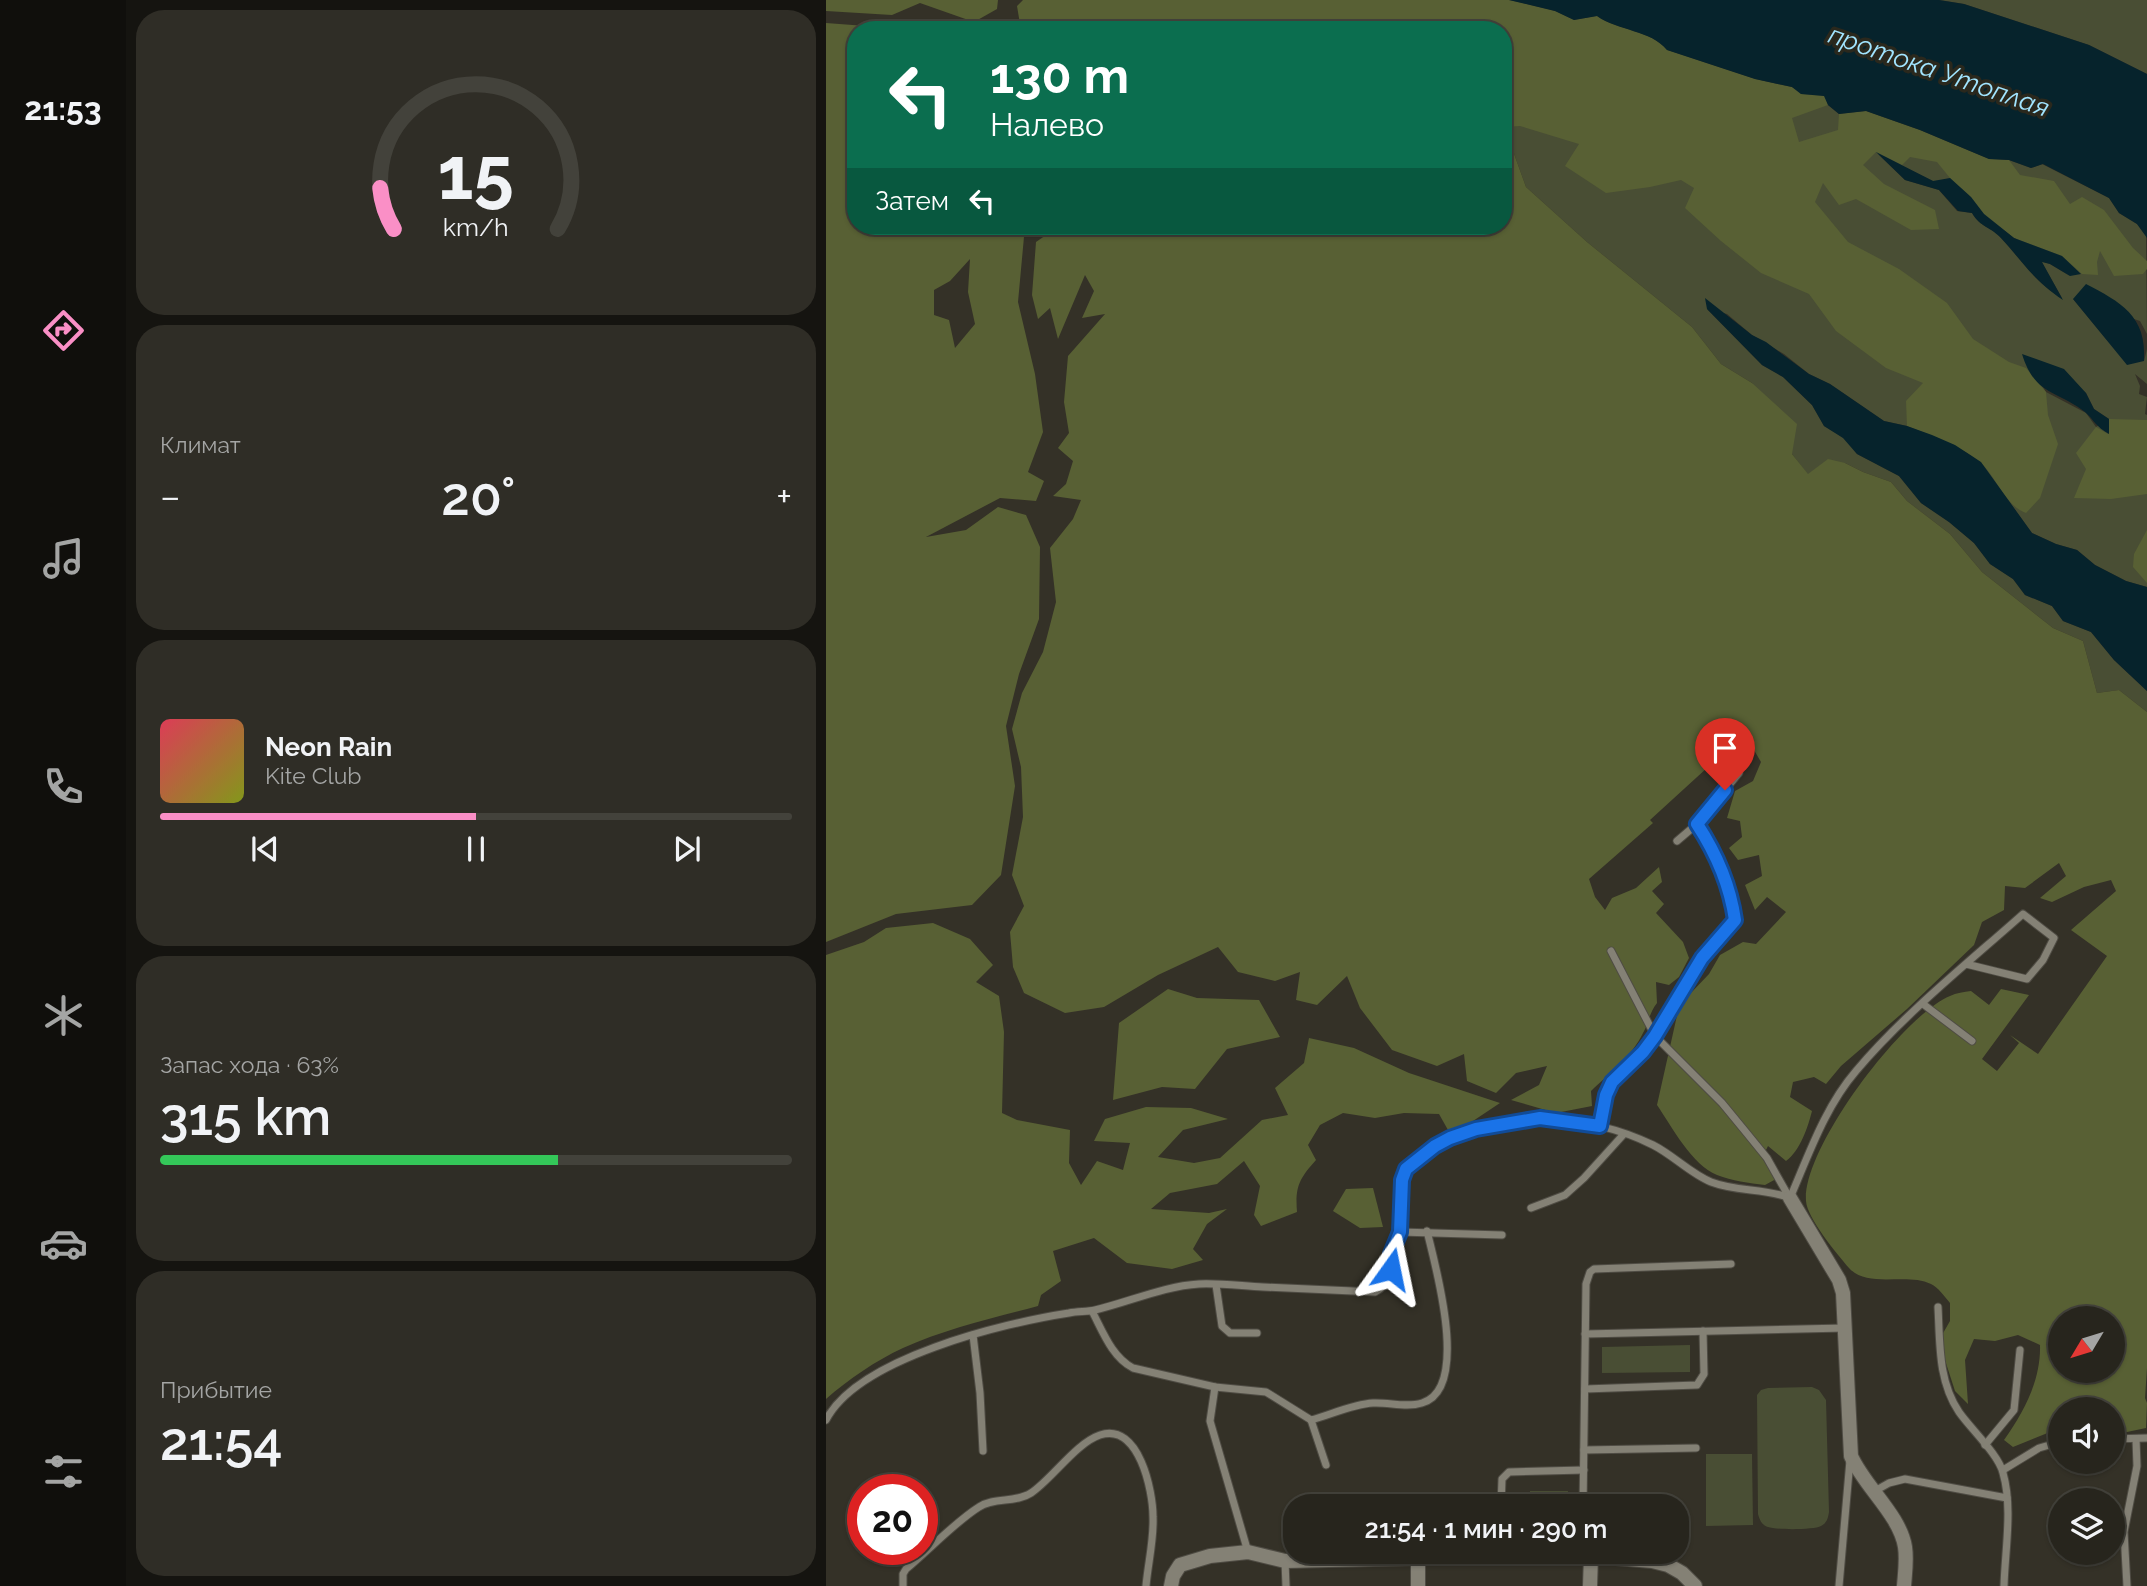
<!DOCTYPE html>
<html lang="ru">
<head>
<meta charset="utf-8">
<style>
  body { margin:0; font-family:Raleway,sans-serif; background:#2f2d26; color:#f1f3f6; height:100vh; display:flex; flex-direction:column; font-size:26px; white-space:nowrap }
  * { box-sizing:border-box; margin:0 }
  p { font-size:23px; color:#a4a5a4 }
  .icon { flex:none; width:38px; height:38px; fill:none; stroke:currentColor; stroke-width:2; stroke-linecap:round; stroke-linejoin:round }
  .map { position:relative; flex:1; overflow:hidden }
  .sheet { display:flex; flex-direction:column; gap:10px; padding:10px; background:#151410; width:700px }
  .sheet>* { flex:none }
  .top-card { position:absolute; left:21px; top:21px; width:665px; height:214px; border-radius:28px; box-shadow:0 2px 5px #0004,0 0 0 2px #43423b; background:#0b6e4f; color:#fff; overflow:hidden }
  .needle { width:46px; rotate:232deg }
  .buttons { position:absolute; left:1222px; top:1306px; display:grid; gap:14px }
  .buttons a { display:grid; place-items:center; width:77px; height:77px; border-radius:50%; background:#27251d; box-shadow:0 2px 5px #0004,0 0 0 2px #43423b; font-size:35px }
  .speed { position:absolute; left:21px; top:1474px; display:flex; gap:14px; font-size:35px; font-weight:700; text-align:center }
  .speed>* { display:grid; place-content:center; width:91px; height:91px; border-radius:50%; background:#27251d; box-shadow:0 2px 5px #0004,0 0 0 2px #43423b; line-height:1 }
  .speed .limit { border:10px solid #d22; background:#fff; color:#111 }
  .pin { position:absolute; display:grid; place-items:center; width:60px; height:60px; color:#fff; margin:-72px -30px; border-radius:50% 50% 50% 0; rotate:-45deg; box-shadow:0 0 7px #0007 }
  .pin .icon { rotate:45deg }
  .me { position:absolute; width:77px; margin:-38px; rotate:12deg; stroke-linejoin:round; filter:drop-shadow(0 0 5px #0008) }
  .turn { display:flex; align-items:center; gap:24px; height:147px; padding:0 28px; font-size:32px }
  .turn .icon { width:91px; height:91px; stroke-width:2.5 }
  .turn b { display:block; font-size:49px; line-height:60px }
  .then { display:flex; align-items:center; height:66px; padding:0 28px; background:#0003; gap:14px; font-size:26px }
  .big { font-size:52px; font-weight:600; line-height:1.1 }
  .sheet .tile { flex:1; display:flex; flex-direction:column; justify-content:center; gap:10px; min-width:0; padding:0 24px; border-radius:28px; background:#2f2d26 }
  .sheet .dial { align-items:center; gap:0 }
  .dial svg { height:182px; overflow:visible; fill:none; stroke:#43423b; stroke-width:7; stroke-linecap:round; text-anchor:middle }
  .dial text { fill:#f1f3f6; stroke:none }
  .song { display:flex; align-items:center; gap:21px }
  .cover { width:84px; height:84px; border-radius:10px; background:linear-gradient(135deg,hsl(350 70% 55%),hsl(70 70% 35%)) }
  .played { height:7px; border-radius:4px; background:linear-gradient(90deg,#fa8fc6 50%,#43423b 50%) }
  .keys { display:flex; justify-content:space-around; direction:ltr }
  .heat { display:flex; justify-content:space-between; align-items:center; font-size:38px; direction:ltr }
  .charge { height:10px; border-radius:5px; background:linear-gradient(90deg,#34c759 63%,#43423b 0) }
  .trip { position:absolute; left:457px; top:1494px; width:406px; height:70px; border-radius:28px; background:#27251d; box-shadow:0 2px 5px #0004,0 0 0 2px #43423b; font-weight:600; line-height:70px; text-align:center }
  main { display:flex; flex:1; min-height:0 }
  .tabs { display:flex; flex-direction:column; width:126px; justify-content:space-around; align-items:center; background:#100f0c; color:#a4a5a4 }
  .tabs .icon { width:49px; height:49px }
  .tabs .on { color:#fa8fc6 }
  .tabs b { font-size:32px; color:#f1f3f6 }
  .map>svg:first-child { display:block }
  .green { fill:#494e34; fill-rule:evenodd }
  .forest { fill:#586034; fill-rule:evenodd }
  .water { fill:#06232c }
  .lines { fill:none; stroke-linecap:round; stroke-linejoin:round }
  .service-casing { stroke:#4f4c44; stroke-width:9 }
  .minor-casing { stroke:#4f4c44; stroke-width:16 }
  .service { stroke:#848175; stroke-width:7 }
  .minor { stroke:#848175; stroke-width:14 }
  .route-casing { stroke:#114b97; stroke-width:18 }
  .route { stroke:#1a73e8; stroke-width:12 }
  .labels { text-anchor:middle; stroke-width:7; stroke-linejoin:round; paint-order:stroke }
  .water-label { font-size:26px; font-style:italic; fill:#a2e5ff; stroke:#2a281d }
</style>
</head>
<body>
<main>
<nav class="tabs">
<b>21:53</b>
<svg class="icon on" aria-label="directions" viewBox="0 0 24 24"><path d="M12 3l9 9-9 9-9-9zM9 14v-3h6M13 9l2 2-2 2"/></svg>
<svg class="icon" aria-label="music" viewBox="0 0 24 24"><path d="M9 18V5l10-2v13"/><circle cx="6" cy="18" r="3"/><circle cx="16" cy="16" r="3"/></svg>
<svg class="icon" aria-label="phone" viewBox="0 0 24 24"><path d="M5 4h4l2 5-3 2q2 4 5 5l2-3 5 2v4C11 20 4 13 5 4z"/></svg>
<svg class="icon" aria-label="climate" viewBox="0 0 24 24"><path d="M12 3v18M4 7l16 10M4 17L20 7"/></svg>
<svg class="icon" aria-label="car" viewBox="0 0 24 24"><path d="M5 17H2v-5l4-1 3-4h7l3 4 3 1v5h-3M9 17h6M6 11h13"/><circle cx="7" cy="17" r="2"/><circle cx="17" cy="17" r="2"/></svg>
<svg class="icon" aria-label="filters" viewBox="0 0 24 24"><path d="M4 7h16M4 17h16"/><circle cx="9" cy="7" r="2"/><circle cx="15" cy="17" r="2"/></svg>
</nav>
<section class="sheet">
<div class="tile dial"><svg viewBox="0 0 100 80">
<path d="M14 69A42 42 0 1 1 86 69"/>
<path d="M14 69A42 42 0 0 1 8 51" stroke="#fa8fc6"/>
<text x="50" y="56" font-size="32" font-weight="700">15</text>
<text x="50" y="72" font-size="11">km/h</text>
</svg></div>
<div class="tile"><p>Климат</p>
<div class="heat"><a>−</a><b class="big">20°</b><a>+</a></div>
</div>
<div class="tile">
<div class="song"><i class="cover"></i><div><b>Neon Rain</b><p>Kite Club</p></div></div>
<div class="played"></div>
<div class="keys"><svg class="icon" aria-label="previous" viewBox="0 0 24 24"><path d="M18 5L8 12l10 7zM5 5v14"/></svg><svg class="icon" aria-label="pause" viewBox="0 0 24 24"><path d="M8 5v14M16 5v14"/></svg><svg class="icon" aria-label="next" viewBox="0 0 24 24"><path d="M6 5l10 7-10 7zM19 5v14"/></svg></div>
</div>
<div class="tile"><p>Запас хода · 63%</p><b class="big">315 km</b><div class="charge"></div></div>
<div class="tile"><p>Прибытие</p><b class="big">21:54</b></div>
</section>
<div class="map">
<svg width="1321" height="1586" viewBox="0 0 1321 1586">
  <rect width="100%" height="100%" fill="#343127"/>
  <g class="green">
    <path d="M683,0L729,11L748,20L771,16C792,31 825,30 841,50L929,79L999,96L1002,105L1013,114L1040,111L1163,159L1183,160L1205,168L1216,164L1283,198L1293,213L1311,224L1320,235L1321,334L1314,321L1247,299L1281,340L1318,361L1321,349V384L1309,374L1314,386L1313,394L1321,397L1319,414L1321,415V587L1300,581L1269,565L1251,550L1230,544L1206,533L1154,462L1129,445L1081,426L1058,421L1004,384L983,374L958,354L926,335L901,314L881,309L936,365L957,377L986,405L998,426L1018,438L1031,454L1073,476L1095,503L1123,522L1148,543L1164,564L1187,579L1199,595L1226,606L1237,621L1265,632L1288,660L1321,691V712L1293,690L1271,693L1257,641L1227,628L1156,572L1124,534L1081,501L1065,482L1037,472L1019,463L982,475L966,454L926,383L895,364L866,327L761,242L700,187L687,151L677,148V30ZM1052,154L1107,181L1244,276L1224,264L1215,261L1236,298C1209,283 1195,259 1174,237C1164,226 1155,228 1146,213L1131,211L1113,190L1079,180ZM1197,355L1214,362L1260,393L1268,409L1283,419L1270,427L1260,413L1220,392Z"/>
    <path d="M1113,0H1321V74L1263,45L1138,4Z"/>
    <path d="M864,1345V1372L776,1373V1347Z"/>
    <path d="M986,1387L993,1390L1000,1400L1003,1512C1002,1518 1001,1523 995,1526C988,1530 950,1530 942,1527C936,1525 934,1521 932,1514L931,1395L935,1390L942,1388Z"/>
    <path d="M880,1454H926L927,1525L880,1526Z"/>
    <path d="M704,1491H742L741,1507H704Z"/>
  </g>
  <g class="forest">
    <path d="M0,0H172L171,9L148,22L94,3L66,15L0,11Z"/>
    <path d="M197,0H683L729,11L748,20L771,16C792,31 825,30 841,50L929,79L966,87L975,94L999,96L1002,105L966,118L973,142L1012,130L1013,114L1040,111L1094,130L1163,159L1183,160L1194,175L1228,181L1244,204L1256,197L1278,210L1307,248L1321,261V269L1317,274L1288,276L1274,251L1271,262L1272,275L1256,274L1236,256L1188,238L1158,214L1145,197L1124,178L1111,162L1084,157L1076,165L1050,152L1037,165L1058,184L1109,210L1113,229L1085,230L1030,199L1013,205L997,183L989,202L1022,242L1073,269L1121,303L1147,339L1183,362L1200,368L1220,392L1222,415L1232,444L1214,498L1200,513C1179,505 1172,480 1156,464C1141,449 1102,434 1081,426L1080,401L1097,383L1060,368L1010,331L983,294L935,273L895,241L859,208L868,188L855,180L824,187L780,193L739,166L753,144L694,126L677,127V30H195L191,6Z"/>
    <path d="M0,23L93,30H30V226H199L192,302L209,374L217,432L202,472L218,481L210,501L174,498L100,537L140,530L172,507L200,515L214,547L213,619L193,674L180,726L189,786L175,875L146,905L70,914L0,942ZM144,259L142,292L149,324L129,348L123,320L108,315V290L124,281Z"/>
    <path d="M677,148L687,151L700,187L761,242L866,327L895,364L926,383L971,424L966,454L982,474L1002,459L1019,463L1037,472L1065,482L1081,501L1124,534L1156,572L1227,628L1257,641L1271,693L1293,690L1321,712V1368L1319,1398L1321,1403L1320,1428L1301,1432L1286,1430V1409H1234V1428L1187,1447L1178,1440C1198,1412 1215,1380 1214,1345L1192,1335L1169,1341L1148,1339L1139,1360L1142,1404L1129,1391L1118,1357L1116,1335L1124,1321V1303C1119,1297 1112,1287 1105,1284C1081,1272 1042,1289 1023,1268C1011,1254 981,1218 980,1201C976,1149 1076,1016 1124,996C1130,993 1138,992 1145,991L1163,1005L1175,989L1203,995L1156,1059L1171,1071L1193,1043L1184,1035L1212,1054L1281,956L1245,930L1290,891L1285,880L1258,887L1226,902L1214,898L1240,876L1233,863L1199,888L1179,886L1178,910L1156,922L1148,945L1081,1009L1015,1066L1000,1084L988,1077L967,1082L964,1097L986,1111C982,1127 974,1151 960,1161L942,1146L936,1158L950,1179L939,1185C923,1183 906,1181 891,1175C866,1165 846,1127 831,1105L852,1011L863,995L883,974L894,955L917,942L930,944L960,912L941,897L929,910L919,885L936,876L933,855L912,860L903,848L916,837L914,821L901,818L909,791L927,781L935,762L925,745L905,746L824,820L827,823L763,879L769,897L779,910L786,898L810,888L833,867L836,882L826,891L838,904L830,913L857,942L863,958L853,977L843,985L830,982L831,1003C823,1013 823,1023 817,1033C806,1056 783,1074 765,1091L766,1106L730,1113L685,1100L713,1085L721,1066L690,1073L670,1093L641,1081L638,1054L611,1066L566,1050L534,1008L521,976L491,1005L470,1000L474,972L449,981L412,972L392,947L332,975L278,1007L239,1013L198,993L187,967L184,932L198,906L186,875L197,817L195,767L186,729L196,693L217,652L230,602L224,548L247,519L255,500L227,496L240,484L247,461L232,448L243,433L238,402L242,356L279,314L256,318L268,291L259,275L232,339L224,308L212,319L206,295L210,242L233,226L259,230V226H677ZM1234,1318H1286V1370H1234Z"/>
    <path d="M1283,419L1321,420V494L1285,499L1248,498L1260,469L1250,453L1270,427L1282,434Z"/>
    <path d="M1321,530V583L1307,567L1308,554Z"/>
    <path d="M107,923L144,939L167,965L150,982L173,996L178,1032L176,1113L191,1120L244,1130L243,1163L255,1185L271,1161L297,1170L304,1143L268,1141L279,1119L320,1107L365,1108L402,1119L357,1130L332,1157L368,1163L394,1158L436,1120L462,1115L449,1088L478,1063L483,1038L528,1048L583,1073L674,1103L644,1123L622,1130L613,1114L578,1113L549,1118L517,1113L494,1125L482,1145L490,1160C473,1179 469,1187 471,1212L435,1226L428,1215L434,1186L418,1161L391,1184L344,1193L325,1209L383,1213L401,1209L381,1224L367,1249L377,1260L346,1269L301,1263L268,1238L227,1251L235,1281L215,1295L212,1306C167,1318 119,1329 77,1348C49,1361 23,1379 0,1399V955L38,942L60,928Z"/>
    <path d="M342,989L371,998L433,1000L454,1037L401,1049L369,1089L336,1087L287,1100L293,1023Z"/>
    <path d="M547,1188L557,1227L534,1228L507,1211L520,1189Z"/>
  </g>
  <g class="water">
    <path d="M683,0H1113L1138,4L1263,45L1321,74V238L1311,224L1293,213L1283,198L1217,164L1205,168L1183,160L1163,159L1094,130L1040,111L1013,114L1002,105L998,96L975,94L966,87L929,79L841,50C825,30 792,31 771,16L748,20L729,11Z"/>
    <path d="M1050,152L1107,181L1124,178L1145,197L1158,214L1188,238L1236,256L1255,274L1244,276L1224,264L1216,262L1237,300C1207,280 1198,263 1175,238C1165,227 1155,228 1146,213L1132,211L1113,190L1079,180Z"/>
    <path d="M1260,284C1294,302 1321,315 1318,361L1301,365L1247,299Z"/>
    <path d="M879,298L926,335L940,342L983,374L1004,384L1058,421L1081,426L1106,435L1129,445L1155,462L1206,533L1230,544L1251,550L1269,565L1300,581L1321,587V691L1288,660L1265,632L1237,621L1226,606L1199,595L1187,579L1164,564L1148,543L1123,522L1095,503L1073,476L1031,454L1017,438L998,426L986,405L957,377L936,365L881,309Z"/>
    <path d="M1196,354L1238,369L1260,393L1268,409L1283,419V434C1270,427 1268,420 1259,412C1231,390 1209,396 1196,354Z"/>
  </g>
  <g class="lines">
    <defs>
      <g id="service">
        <path d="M851,841L871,824L913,773"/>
        <path d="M785,951L829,1036L896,1103L919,1131L941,1158L963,1197"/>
        <path d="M1097,1004L1146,1041"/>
        <path d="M774,1126L780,1095L786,1082L817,1052L829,1036L876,958L909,920C904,885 889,853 871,824"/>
        <path d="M964,1198C983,1154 999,1107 1030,1071C1077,1015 1143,962 1197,914L1228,938L1217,960L1201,979L1140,964"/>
        <path d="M705,1208L739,1195L758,1178L797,1135"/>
        <path d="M574,1232L676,1235"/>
        <path d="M390,1285L396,1326L404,1333H431"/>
        <path d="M1112,1307C1114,1343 1112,1381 1133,1412C1144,1428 1173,1455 1177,1473C1187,1508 1179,1550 1178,1586"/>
        <path d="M266,1311C277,1332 286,1357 307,1368L389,1387L440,1392L485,1420C504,1415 527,1404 547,1403C563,1402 580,1408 596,1403C645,1389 609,1265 601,1231"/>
        <path d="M759,1334L1019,1328"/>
        <path d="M147,1335L154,1393L157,1451"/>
        <path d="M389,1387L384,1421L422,1552"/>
        <path d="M759,1389L871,1385L878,1374L877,1331"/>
        <path d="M0,1420C32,1358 178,1323 243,1313C252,1311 261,1312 269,1310C303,1302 338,1286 373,1284C394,1283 416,1286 437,1287C474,1289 511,1290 549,1292C568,1283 562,1268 566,1252C568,1245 573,1238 574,1232C577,1216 574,1199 576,1183C577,1164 599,1151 615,1143C677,1109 764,1114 827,1145C847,1155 865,1174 885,1182C911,1192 938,1188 964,1198"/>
        <path d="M485,1420L500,1465"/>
        <path d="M1286,1439L1321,1438"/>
        <path d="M1159,1445L1188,1410L1194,1350"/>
        <path d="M758,1450L870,1448"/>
        <path d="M1177,1470L1213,1448L1234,1442"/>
        <path d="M1047,1492L1063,1483L1079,1479L1181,1498"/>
        <path d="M675,1507L676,1479L683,1472L758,1470"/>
        <path d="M757,1507L760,1284L764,1272L768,1269L905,1264"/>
        <path d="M459,1561L460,1586"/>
        <path d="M77,1586V1574L80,1569C103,1550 129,1522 153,1507C168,1497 190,1503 205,1493C226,1479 250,1443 274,1435C313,1422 327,1491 327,1517C328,1540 322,1563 320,1586"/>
        <path d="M1013,1586L1024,1460"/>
        <path d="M1301,1586L1298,1532L1311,1466L1310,1439"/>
      </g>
      <g id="minor">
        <path d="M964,1198L1013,1280L1017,1293L1025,1456C1038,1486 1074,1515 1079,1547C1081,1560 1079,1573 1078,1586"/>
        <path d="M690,1552L742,1554L826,1561L842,1565L856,1573L869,1586"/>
        <path d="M592,1558V1586"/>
        <path d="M345,1586L347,1576L354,1565L384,1556L422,1552L459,1561L592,1558L668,1552"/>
        <path d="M764,1586L765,1556"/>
      </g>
    </defs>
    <use href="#service" class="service-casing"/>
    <use href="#minor" class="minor-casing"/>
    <use href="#service" class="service"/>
    <use href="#minor" class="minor"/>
  </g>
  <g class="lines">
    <defs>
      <path id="route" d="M565,1269V1254L574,1232L576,1180L580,1169L609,1146L624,1138L650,1129L714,1118L774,1126L780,1095L786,1082L817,1052L829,1036L876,958L909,920C904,885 890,853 871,824L899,790"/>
    </defs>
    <use href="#route" class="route-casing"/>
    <use href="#route" class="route"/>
  </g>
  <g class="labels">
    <g class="water-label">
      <text transform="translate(1113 71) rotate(19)" y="9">протока Утоплая</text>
    </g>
  </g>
</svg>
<div class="buttons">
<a><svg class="needle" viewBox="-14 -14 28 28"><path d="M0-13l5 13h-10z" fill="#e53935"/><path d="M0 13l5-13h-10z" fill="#a4a5a4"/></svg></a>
<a><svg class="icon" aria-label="sound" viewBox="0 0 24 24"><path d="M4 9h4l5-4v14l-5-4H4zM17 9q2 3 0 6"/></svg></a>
<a><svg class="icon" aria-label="layers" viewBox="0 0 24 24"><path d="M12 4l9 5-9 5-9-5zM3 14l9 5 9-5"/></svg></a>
</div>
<div class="speed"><div class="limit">20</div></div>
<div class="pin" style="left:899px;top:790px;background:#d93025"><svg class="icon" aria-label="arrive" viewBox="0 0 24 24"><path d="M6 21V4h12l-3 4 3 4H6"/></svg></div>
<svg class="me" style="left:565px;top:1269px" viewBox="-20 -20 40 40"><path d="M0-17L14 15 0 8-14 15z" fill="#1a73e8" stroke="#fff" stroke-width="4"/></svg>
<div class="trip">21:54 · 1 мин · 290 m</div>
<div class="top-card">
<div class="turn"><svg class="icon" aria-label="left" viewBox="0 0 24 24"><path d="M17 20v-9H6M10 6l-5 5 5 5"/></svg><div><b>130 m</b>Налево</div></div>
<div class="then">Затем<svg class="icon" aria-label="left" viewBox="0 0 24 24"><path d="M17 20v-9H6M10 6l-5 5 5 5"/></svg></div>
</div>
</div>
</main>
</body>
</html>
